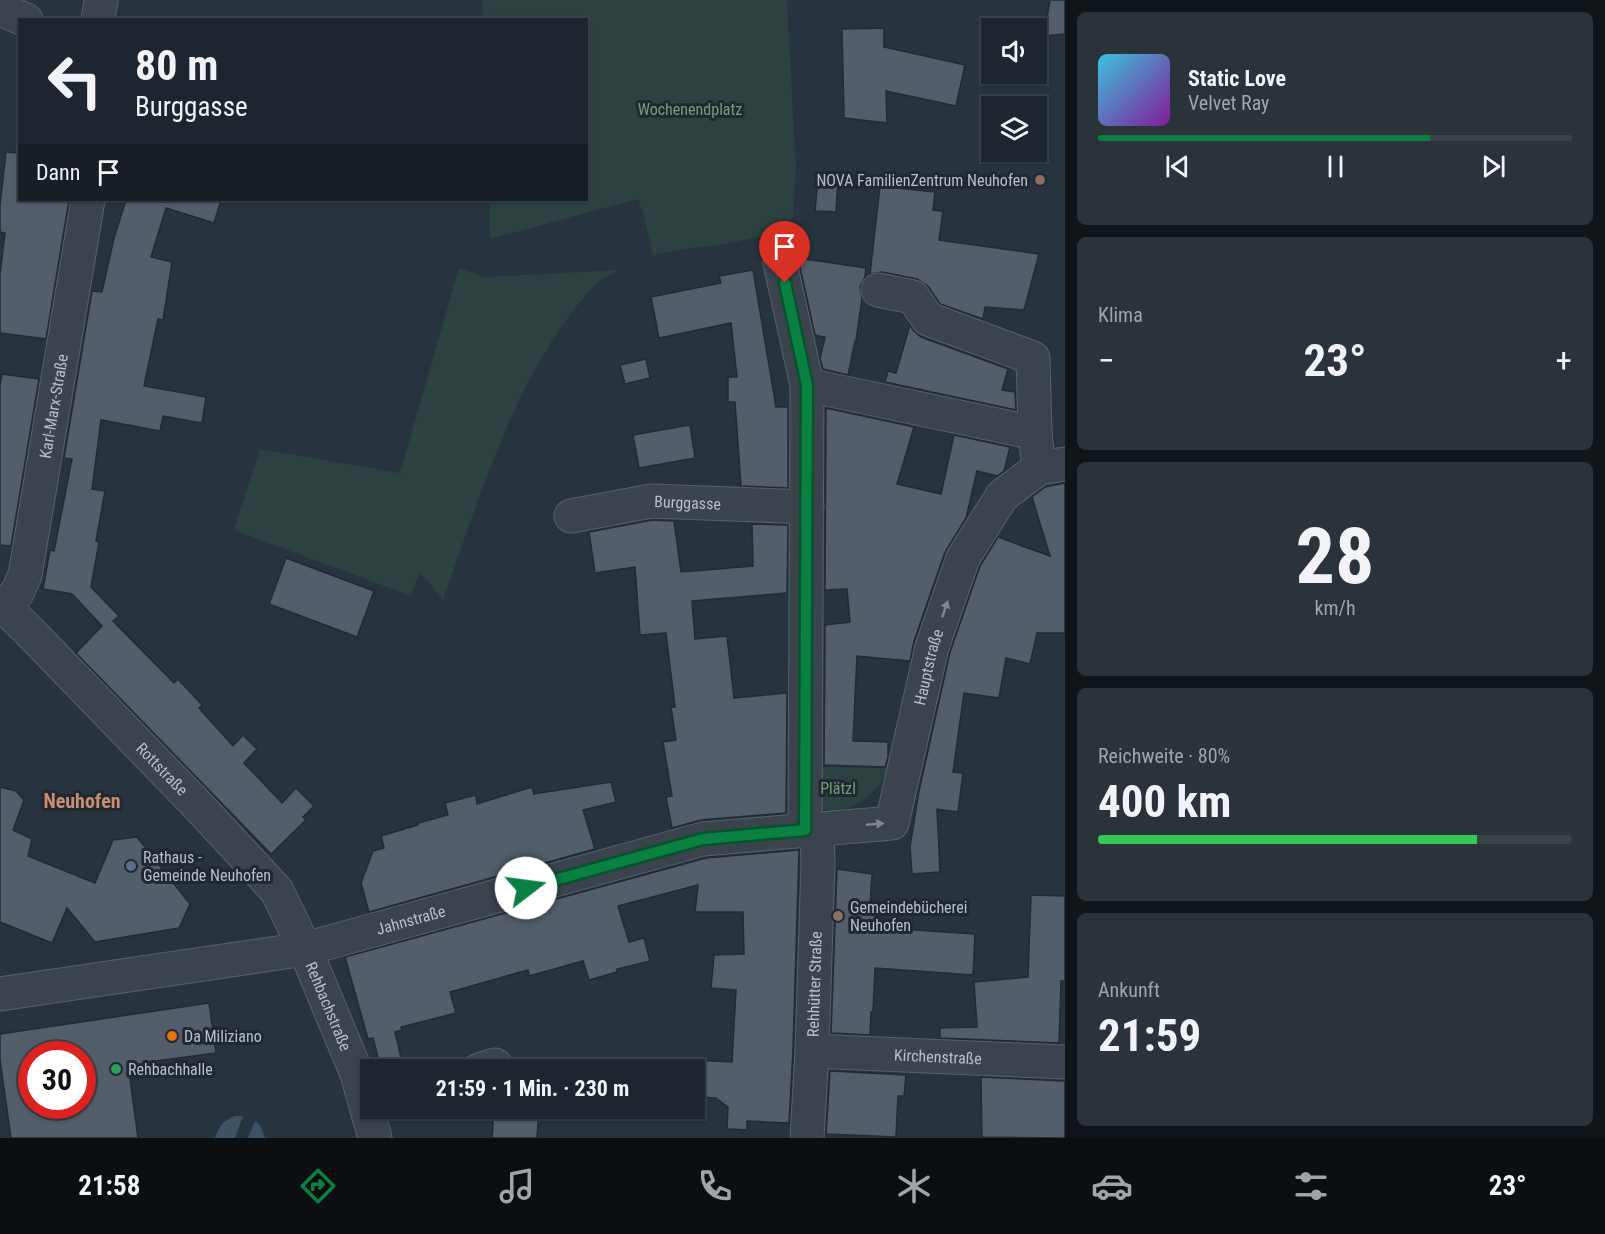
<!DOCTYPE html>
<html lang="de">
<head>
<meta charset="utf-8">
<style>
  body { margin:0; font-family:"Roboto Condensed",sans-serif; background:#2a323a; color:#f1f3f6; height:100vh; display:flex; flex-direction:column; font-size:22px; white-space:nowrap }
  * { box-sizing:border-box; margin:0 }
  p { font-size:20px; color:#a0a5aa }
  .icon { flex:none; width:33px; height:33px; fill:none; stroke:currentColor; stroke-width:2; stroke-linecap:round; stroke-linejoin:round }
  .map { position:relative; flex:1; overflow:hidden }
  .sheet { display:flex; flex-direction:column; gap:12px; padding:12px; background:#101519; width:540px }
  .sheet>* { flex:none }
  .banner { position:absolute; left:18px; top:18px; width:570px; height:183px; border-radius:0px; box-shadow:0 2px 4px #0004,0 0 0 2px #3b434a; background:#1d262e; color:#f1f3f6; overflow:hidden }
  .controls { position:absolute; left:981px; top:18px; display:grid; gap:12px }
  .controls a { display:grid; place-items:center; width:66px; height:66px; border-radius:0px; background:#1d262e; box-shadow:0 2px 4px #0004,0 0 0 2px #3b434a; font-size:30px }
  .speed { position:absolute; left:18px; top:1041px; display:flex; gap:12px; font-size:30px; font-weight:700; text-align:center }
  .speed>* { display:grid; place-content:center; width:78px; height:78px; border-radius:50%; background:#1d262e; box-shadow:0 2px 4px #0004,0 0 0 2px #3b434a; line-height:1 }
  .speed .limit { border:9px solid #d22; background:#fff; color:#111 }
  .pin { position:absolute; display:grid; place-items:center; width:51px; height:51px; color:#fff; margin:-62px -26px; border-radius:50% 50% 50% 0; rotate:-45deg; box-shadow:0 0 6px #0007 }
  .pin .icon { rotate:45deg }
  .me { position:absolute; width:66px; margin:-33px; rotate:75deg; stroke-linejoin:round; filter:drop-shadow(0 0 4px #0008) }
  .turn { display:flex; align-items:center; gap:21px; height:126px; padding:0 18px; font-size:27px }
  .turn .icon { width:78px; height:78px; stroke-width:2.5 }
  .turn b { display:block; font-size:42px; line-height:51px }
  .then { display:flex; align-items:center; height:57px; padding:0 18px; background:#0003; gap:12px; font-size:22px }
  .big { font-size:45px; font-weight:700; line-height:1.1 }
  .sheet .card { flex:1; display:flex; flex-direction:column; justify-content:center; gap:9px; min-width:0; padding:0 21px; border-radius:9px; background:#2a323a }
  .sheet .dial { align-items:center; gap:0 }
  .dial b { font-size:78px; line-height:1 }
  .song { display:flex; align-items:center; gap:18px }
  .cover { width:72px; height:72px; border-radius:9px; background:linear-gradient(135deg,hsl(190 70% 55%),hsl(290 70% 35%)) }
  .played { height:6px; border-radius:3px; background:linear-gradient(90deg,#0b8043 70%,#3b434a 70%) }
  .keys { display:flex; justify-content:space-around; direction:ltr }
  .heat { display:flex; justify-content:space-between; align-items:center; font-size:33px; direction:ltr }
  .charge { height:9px; border-radius:4px; background:linear-gradient(90deg,#34c759 80%,#3b434a 0) }
  .trip { position:absolute; left:360px; top:1059px; width:345px; height:60px; border-radius:0px; background:#1d262e; box-shadow:0 2px 4px #0004,0 0 0 2px #3b434a; font-weight:700; line-height:60px; text-align:center }
  .tabs { display:flex; height:96px; justify-content:space-around; align-items:center; background:#0c0f12; color:#a0a5aa }
  .tabs .icon { width:42px; height:42px }
  .tabs .on { color:#0b8043 }
  .tabs b { font-size:27px; color:#f1f3f6 }
  main { display:flex; flex:1; min-height:0 }
  .map>svg:first-child { display:block }
  .green { fill:#2c4140 }
  .water { fill:#3f5264 }
  .building { fill:#535e6a; stroke:#222b34; stroke-width:1.5; fill-rule:evenodd }
  .lines { fill:none; stroke-linecap:round; stroke-linejoin:round }
  .minor-casing { stroke:#59626b; stroke-width:35 }
  .minor { stroke:#3b444d; stroke-width:33 }
  .oneway { fill:#7f8891 }
  .route-casing { stroke:#07532c; stroke-width:15 }
  .route { stroke:#0b8043; stroke-width:10 }
  .education-dot { fill:#8d6e63; stroke:#202932; stroke-width:2 }
  .service-dot { fill:#5c6f8a; stroke:#202932; stroke-width:2 }
  .food-dot { fill:#e8710a; stroke:#202932; stroke-width:2 }
  .leisure-dot { fill:#2e9e5b; stroke:#202932; stroke-width:2 }
  .labels { text-anchor:middle; stroke-width:6; stroke-linejoin:round; paint-order:stroke }
  .park-label { font-size:16px; fill:#789b7c; stroke:#202932 }
  .poi-label { font-size:16px; fill:#b7bfc8; stroke:#202932; text-anchor:start }
  .street-label { font-size:16px; fill:#b7bfc8; stroke:#202932 }
  .quarter-label { font-size:20px; font-weight:bold; fill:#ca8d70; stroke:#202932 }
</style>
</head>
<body>
<main>
<div class="map">
<svg width="1065" height="1138" viewBox="0 0 1065 1138">
  <rect width="100%" height="100%" fill="#27333d"/>
  <g class="green">
    <path d="M482,0H787L796,168L793,218L779,227L757,237L726,244L686,249L653,255L643,213L638,199L490,239V200H586V20L483,19Z"/>
    <path d="M459,268L484,277L618,270C611,275 601,279 595,285C518,366 480,497 443,600L420,572L411,596L234,530L260,449L400,473Z"/>
    <path d="M817,767L888,768C880,794 848,816 821,809Z"/>
  </g>
  <g class="water">
    <path d="M235,1116H243L235,1138H215C219,1126 224,1120 235,1116Z"/>
    <path d="M255,1121L261,1127L265,1138H248Z"/>
  </g>
  <g class="building">
    <path d="M1050,0H1065V34L1044,36Z"/>
    <path d="M884,28V47L965,65L956,106L886,91L887,123L844,118L842,29Z"/>
    <path d="M6,152L20,153V200H69L46,339L0,333V274L5,233L0,232V205Z"/>
    <path d="M818,179L838,180L836,212L815,211Z"/>
    <path d="M880,186L935,192L933,210L943,211L939,240L1039,254L1024,310L985,307L983,319L940,304L928,286L917,279L882,272L870,274Z"/>
    <path d="M126,200H221L214,223L166,208L151,257L172,262L163,320L158,319L144,386L206,397L202,423L163,416L160,431L101,420L92,489L105,491L96,541L99,542L91,587L119,616L113,621L174,683L178,679L202,705L199,708L233,746L243,735L257,749L244,763L282,803L296,788L314,806L303,817L306,820L271,854L76,653L102,626L72,594L43,589L50,550L54,551L72,459L64,458L92,291L102,292L114,238Z"/>
    <path d="M798,258L866,268L865,277L860,287L862,298L856,341H855L848,375L823,369L820,359L825,337L815,335Z"/>
    <path d="M753,270L776,407H788V488L741,486L735,402H728V377H737L731,323L659,338L651,297L721,283L719,276Z"/>
    <path d="M910,325L913,330L921,337L1008,369L1002,390L1015,392L1016,410L885,382L888,371L896,373Z"/>
    <path d="M646,359L650,378L625,384L620,365Z"/>
    <path d="M2,374L39,379L11,546L0,545V385Z"/>
    <path d="M826,408L914,427L897,484L941,494L954,435L1010,447L1004,471L997,476L977,471L966,518L945,552L914,641L910,661L857,656L853,741L888,742V757L885,767L824,765L825,625L850,622L847,589L825,590Z"/>
    <path d="M690,425L695,458L639,468L633,435Z"/>
    <path d="M1065,483V633H1037L1030,664L1006,658L999,698L964,693L953,772L963,773L958,812L937,809L940,872L912,874L910,847L919,791L950,652L980,566L998,537L1050,556L1032,497L1045,487Z"/>
    <path d="M652,520L674,521L681,572L753,566L752,524L788,525L787,593L692,601L695,639L727,636L734,698L787,693L786,813L701,820L672,828L666,797L672,796L663,742L676,740L671,707H675L666,633L640,635L635,567L595,573L589,532Z"/>
    <path d="M286,558L374,591L357,637L269,604Z"/>
    <path d="M611,782L616,802L583,810L595,849L369,912L361,883L373,851L384,848L381,836L418,825V823L448,815L445,803L476,795L477,804L532,787L534,794Z"/>
    <path d="M0,787L16,791L24,800L13,830L32,839L28,856L95,883L113,840L137,837L190,904L179,928L95,942L67,908L52,943L0,922Z"/>
    <path d="M799,850L793,1050L789,1123L747,1121V1130L727,1129L728,1107L716,1098L694,1097V1060L732,1062L736,990L711,988L714,955L744,954L743,912H695L698,885L618,906L629,942L644,938L650,961L617,969V972L589,980L583,961L529,976L528,970L450,992L456,1013L401,1027L402,1030L395,1032L404,1070H381L373,1038L368,1039L345,957L706,858Z"/>
    <path d="M837,869L872,874L870,907H875V923L884,924V928L975,934L973,975L875,968L873,1012H871L870,1035L831,1033Z"/>
    <path d="M1031,895L1065,896V981H1061L1059,1043L940,1038V1028L977,1027L974,982L1028,977Z"/>
    <path d="M209,1003L216,1053L149,1062L151,1076L130,1079L138,1138H11L0,1060V1034ZM32,1054H82V1106H32Z"/>
    <path d="M830,1071L906,1075L904,1096H898L896,1137L826,1134Z"/>
    <path d="M981,1077L1065,1081V1138L982,1137Z"/>
    <path d="M494,1108H539L537,1138H492Z"/>
  </g>
  <g class="lines">
    <defs>
      <g id="minor">
        <path d="M0,9L26,20"/>
        <path d="M98,20L101,0"/>
        <path d="M780,263L807,385L805,830"/>
        <path d="M878,290L913,297L928,319L1033,358L1035,433L1039,468"/>
        <path d="M807,385L1035,433"/>
        <path id="s1" d="M571,516L651,501L807,507"/>
        <path id="s2" d="M0,603L28,630L203,811L277,891L305,949L357,1074L375,1138"/>
        <path id="s3" d="M3,606L17,593L25,575L88,200"/>
        <path id="s4" d="M0,994L305,949L703,839L892,823L932,647L963,558L1002,496L1039,468L1065,464"/>
        <path id="s5" d="M812,1051L1065,1062"/>
        <path d="M479,1070L495,1065"/>
        <path id="s6" d="M807,1138L812,1051L818,863L817,829"/>
      </g>
    </defs>
    <use href="#minor" class="minor-casing"/>
    <use href="#minor" class="minor"/>
  </g>
  <defs><path id="oneway-solid" d="M-6-.8H1V-3.2L6.5 0L1 3.2V.8H-6Z" transform="scale(1.5)"/></defs>
  <g class="oneway">
    <use href="#oneway-solid" transform="translate(945 609) rotate(-71)"/>
    <use href="#oneway-solid" transform="translate(875 824) rotate(-5)"/>
  </g>
  <g class="lines">
    <defs>
      <path id="route" d="M526,888L703,839L805,830L807,385L785,283"/>
    </defs>
    <use href="#route" class="route-casing"/>
    <use href="#route" class="route"/>
  </g>
  <g class="education-dot">
    <circle cx="1040" cy="180" r="6"/>
    <circle cx="838" cy="916" r="6"/>
  </g>
  <circle class="service-dot" cx="131" cy="866" r="6"/>
  <circle class="food-dot" cx="172" cy="1036" r="6"/>
  <circle class="leisure-dot" cx="116" cy="1069" r="6"/>
  <g class="labels">
    <g class="park-label">
      <text x="690" y="115">Wochenendplatz</text>
      <text x="838" y="794">Plätzl</text>
    </g>
    <g class="poi-label">
      <text x="1028" y="186" text-anchor="end">NOVA FamilienZentrum Neuhofen</text>
      <text x="143" y="863">Rathaus -<tspan x="143" dy="18">Gemeinde Neuhofen</tspan></text>
      <text x="850" y="913">Gemeindebücherei<tspan x="850" dy="18">Neuhofen</tspan></text>
      <text x="184" y="1042">Da Miliziano</text>
      <text x="128" y="1075">Rehbachhalle</text>
    </g>
    <g class="street-label">
      <text dy="6" stroke="none"><textPath href="#s3" startOffset="210">Karl-Marx-Straße</textPath></text>
      <text dy="6" stroke="none"><textPath href="#s1" startOffset="118">Burggasse</textPath></text>
      <text dy="6" stroke="none"><textPath href="#s4" startOffset="1071">Hauptstraße</textPath></text>
      <text dy="6" stroke="none"><textPath href="#s2" startOffset="232">Rottstraße</textPath></text>
      <text dy="6" stroke="none"><textPath href="#s4" startOffset="418">Jahnstraße</textPath></text>
      <text dy="6" stroke="none"><textPath href="#s6" startOffset="154">Rehhütter Straße</textPath></text>
      <text dy="6" stroke="none"><textPath href="#s2" startOffset="526">Rehbachstraße</textPath></text>
      <text dy="6" stroke="none"><textPath href="#s5" startOffset="126">Kirchenstraße</textPath></text>
    </g>
    <g class="quarter-label">
      <text x="82" y="808">Neuhofen</text>
    </g>
  </g>
</svg>
<div class="controls">
<a><svg class="icon" aria-label="sound" viewBox="0 0 24 24"><path d="M4 9h4l5-4v14l-5-4H4zM17 9q2 3 0 6"/></svg></a>
<a><svg class="icon" aria-label="layers" viewBox="0 0 24 24"><path d="M12 4l9 5-9 5-9-5zM3 14l9 5 9-5"/></svg></a>
</div>
<div class="speed"><div class="limit">30</div></div>
<div class="pin" style="left:785px;top:283px;background:#d93025"><svg class="icon" aria-label="arrive" viewBox="0 0 24 24"><path d="M6 21V4h12l-3 4 3 4H6"/></svg></div>
<svg class="me" style="left:526px;top:888px" viewBox="-20 -20 40 40"><circle r="19" fill="#fff"/><path d="M0-13L10 11 0 6-10 11z" fill="#0b8043"/></svg>
<div class="trip">21:59 · 1 Min. · 230 m</div>
<div class="banner">
<div class="turn"><svg class="icon" aria-label="left" viewBox="0 0 24 24"><path d="M17 20v-9H6M10 6l-5 5 5 5"/></svg><div><b>80 m</b>Burggasse</div></div>
<div class="then">Dann<svg class="icon" aria-label="arrive" viewBox="0 0 24 24"><path d="M6 21V4h12l-3 4 3 4H6"/></svg></div>
</div>
</div>
<section class="sheet">
<div class="card">
<div class="song"><i class="cover"></i><div><b>Static Love</b><p>Velvet Ray</p></div></div>
<div class="played"></div>
<div class="keys"><svg class="icon" aria-label="previous" viewBox="0 0 24 24"><path d="M18 5L8 12l10 7zM5 5v14"/></svg><svg class="icon" aria-label="pause" viewBox="0 0 24 24"><path d="M8 5v14M16 5v14"/></svg><svg class="icon" aria-label="next" viewBox="0 0 24 24"><path d="M6 5l10 7-10 7zM19 5v14"/></svg></div>
</div>
<div class="card"><p>Klima</p>
<div class="heat"><a>−</a><b class="big">23°</b><a>+</a></div>
</div>
<div class="card dial"><b>28</b><p>km/h</p></div>
<div class="card"><p>Reichweite · 80%</p><b class="big">400 km</b><div class="charge"></div></div>
<div class="card"><p>Ankunft</p><b class="big">21:59</b></div>
</section>
</main>
<nav class="tabs">
<b>21:58</b>
<svg class="icon on" aria-label="directions" viewBox="0 0 24 24"><path d="M12 3l9 9-9 9-9-9zM9 14v-3h6M13 9l2 2-2 2"/></svg>
<svg class="icon" aria-label="music" viewBox="0 0 24 24"><path d="M9 18V5l10-2v13"/><circle cx="6" cy="18" r="3"/><circle cx="16" cy="16" r="3"/></svg>
<svg class="icon" aria-label="phone" viewBox="0 0 24 24"><path d="M5 4h4l2 5-3 2q2 4 5 5l2-3 5 2v4C11 20 4 13 5 4z"/></svg>
<svg class="icon" aria-label="climate" viewBox="0 0 24 24"><path d="M12 3v18M4 7l16 10M4 17L20 7"/></svg>
<svg class="icon" aria-label="car" viewBox="0 0 24 24"><path d="M5 17H2v-5l4-1 3-4h7l3 4 3 1v5h-3M9 17h6M6 11h13"/><circle cx="7" cy="17" r="2"/><circle cx="17" cy="17" r="2"/></svg>
<svg class="icon" aria-label="filters" viewBox="0 0 24 24"><path d="M4 7h16M4 17h16"/><circle cx="9" cy="7" r="2"/><circle cx="15" cy="17" r="2"/></svg>
<b>23°</b>
</nav>
</body>
</html>
